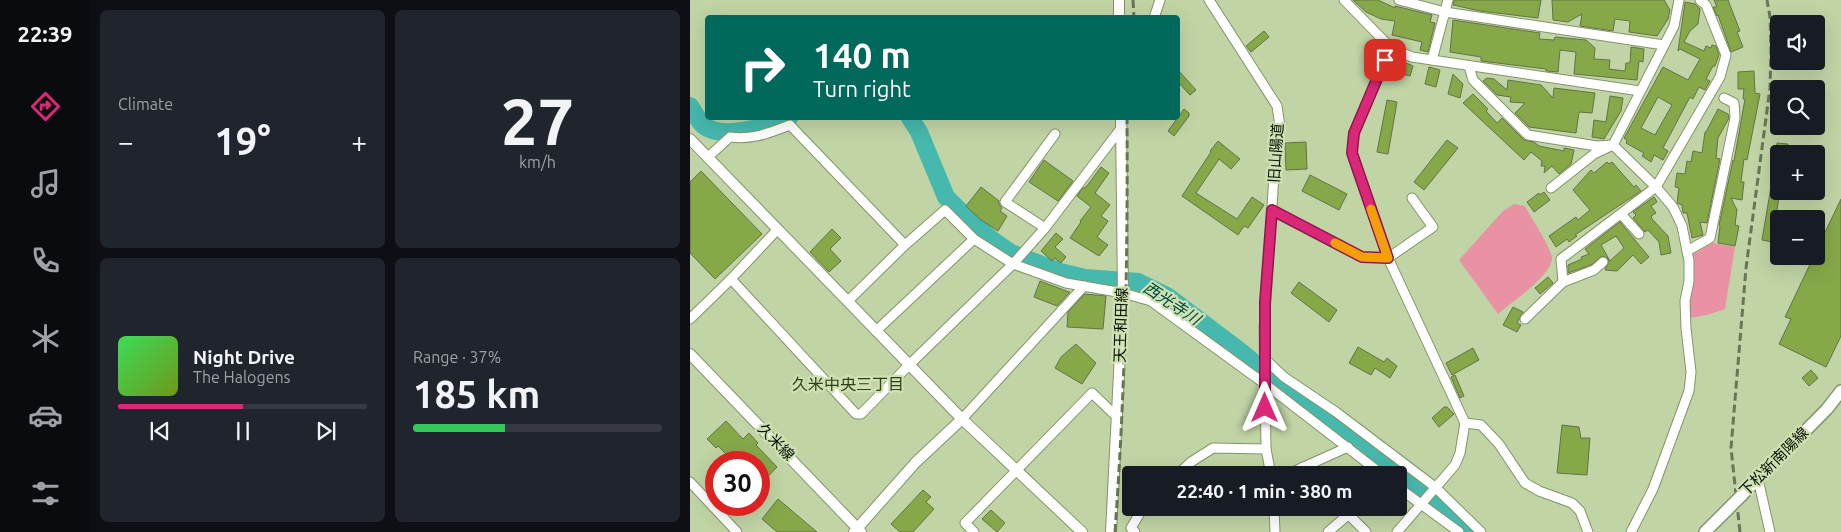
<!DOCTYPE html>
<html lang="en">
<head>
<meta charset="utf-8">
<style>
  body { margin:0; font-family:Ubuntu,"Noto Sans JP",sans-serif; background:#20242c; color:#f1f3f6; height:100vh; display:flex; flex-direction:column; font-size:19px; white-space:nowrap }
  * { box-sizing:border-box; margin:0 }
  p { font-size:16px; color:#9ea1a6 }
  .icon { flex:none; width:28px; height:28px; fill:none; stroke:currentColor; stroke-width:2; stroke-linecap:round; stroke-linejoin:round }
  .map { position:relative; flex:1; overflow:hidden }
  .details { display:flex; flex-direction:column; gap:10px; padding:10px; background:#0d0f14; width:600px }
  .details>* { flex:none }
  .guide { position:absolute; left:15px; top:15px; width:475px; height:105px; border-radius:5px; box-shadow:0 5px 20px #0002; background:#00695c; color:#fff; overflow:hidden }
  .buttons { position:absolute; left:1080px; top:15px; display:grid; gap:10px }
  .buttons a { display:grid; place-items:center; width:55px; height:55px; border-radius:5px; background:#171b24; box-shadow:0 5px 20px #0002; font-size:25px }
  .speed { position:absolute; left:15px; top:451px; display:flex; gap:10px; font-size:25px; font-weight:700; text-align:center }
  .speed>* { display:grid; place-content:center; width:65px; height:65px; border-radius:50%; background:#171b24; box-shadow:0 5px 20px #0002; line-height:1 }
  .speed .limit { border:8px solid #d22; background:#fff; color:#111 }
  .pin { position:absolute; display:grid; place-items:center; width:42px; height:42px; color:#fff; margin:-21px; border-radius:10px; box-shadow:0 2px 8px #0006 }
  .me { position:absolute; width:55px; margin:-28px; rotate:0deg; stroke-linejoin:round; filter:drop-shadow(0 0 4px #0008) }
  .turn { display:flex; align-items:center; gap:18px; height:105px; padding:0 25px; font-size:22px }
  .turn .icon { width:65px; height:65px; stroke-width:2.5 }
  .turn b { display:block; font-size:35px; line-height:42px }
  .big { font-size:38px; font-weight:600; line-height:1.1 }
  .details .tile { flex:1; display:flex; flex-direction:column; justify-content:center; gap:8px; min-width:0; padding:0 18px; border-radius:8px; background:#20242c }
  .details .dial { align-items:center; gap:0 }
  .dial b { font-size:65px; line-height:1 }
  .song { display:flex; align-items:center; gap:15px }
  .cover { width:60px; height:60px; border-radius:8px; background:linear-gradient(135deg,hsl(130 70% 55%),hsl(80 70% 35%)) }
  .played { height:5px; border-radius:2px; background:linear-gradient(90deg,#db2777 50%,#363941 50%) }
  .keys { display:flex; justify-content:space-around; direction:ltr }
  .heat { display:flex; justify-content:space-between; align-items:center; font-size:28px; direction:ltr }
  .charge { height:8px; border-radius:4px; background:linear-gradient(90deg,#34c759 37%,#363941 0) }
  .details .tiles { flex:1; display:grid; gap:10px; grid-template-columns:repeat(2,1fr) }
  .trip { position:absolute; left:432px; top:466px; width:285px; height:50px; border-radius:5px; background:#171b24; box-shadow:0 5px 20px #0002; font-weight:600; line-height:50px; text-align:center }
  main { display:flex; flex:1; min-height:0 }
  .tab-bar { display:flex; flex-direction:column; width:90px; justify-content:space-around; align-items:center; background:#090b0e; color:#9ea1a6 }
  .tab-bar .icon { width:35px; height:35px }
  .tab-bar .active { color:#db2777 }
  .tab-bar b { font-size:22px; color:#f1f3f6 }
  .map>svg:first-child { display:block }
  .green { fill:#e892a4 }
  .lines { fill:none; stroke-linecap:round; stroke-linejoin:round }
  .river { stroke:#46b8ad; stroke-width:18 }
  .building { fill:#86a849; stroke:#627348; fill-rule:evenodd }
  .minor-casing { stroke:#839568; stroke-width:11 }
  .tertiary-casing { stroke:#839568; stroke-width:12 }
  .secondary-casing { stroke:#839568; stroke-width:14 }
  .minor { stroke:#fff; stroke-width:9 }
  .tertiary { stroke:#fff; stroke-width:10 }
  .secondary { stroke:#fff; stroke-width:11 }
  .rail { stroke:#687656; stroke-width:3; stroke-dasharray:8 4; stroke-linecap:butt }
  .secondary-bridge-casing { stroke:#839568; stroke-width:14; stroke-linecap:butt }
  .secondary-bridge { stroke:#fff; stroke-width:11 }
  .route-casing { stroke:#8e194d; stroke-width:12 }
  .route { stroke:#db2777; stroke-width:9 }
  .slow { stroke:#f59e0b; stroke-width:9 }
  .labels { text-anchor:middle; stroke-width:4.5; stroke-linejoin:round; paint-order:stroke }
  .street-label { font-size:15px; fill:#091002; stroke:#cde1b2 }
  .water-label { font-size:16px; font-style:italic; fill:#004842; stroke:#cde1b2 }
  .neighbourhood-label { font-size:16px; fill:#314017; stroke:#cde1b2 }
</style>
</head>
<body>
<main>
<nav class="tab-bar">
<b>22:39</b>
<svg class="icon active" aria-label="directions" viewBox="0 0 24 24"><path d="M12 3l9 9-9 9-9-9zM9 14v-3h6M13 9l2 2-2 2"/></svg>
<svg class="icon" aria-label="music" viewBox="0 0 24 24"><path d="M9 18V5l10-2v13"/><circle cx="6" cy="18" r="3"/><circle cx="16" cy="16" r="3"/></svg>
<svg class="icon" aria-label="phone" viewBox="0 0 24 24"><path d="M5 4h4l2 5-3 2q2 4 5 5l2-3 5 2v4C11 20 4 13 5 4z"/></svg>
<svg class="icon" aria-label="climate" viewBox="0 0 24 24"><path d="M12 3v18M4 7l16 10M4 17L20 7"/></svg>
<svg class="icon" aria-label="car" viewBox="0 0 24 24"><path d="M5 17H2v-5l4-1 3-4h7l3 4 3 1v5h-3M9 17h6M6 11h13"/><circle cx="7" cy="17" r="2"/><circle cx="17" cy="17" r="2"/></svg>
<svg class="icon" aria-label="filters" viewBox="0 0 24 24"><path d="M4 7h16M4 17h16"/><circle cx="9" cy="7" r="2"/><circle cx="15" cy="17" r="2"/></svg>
</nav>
<section class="details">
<div class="tiles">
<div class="tile"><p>Climate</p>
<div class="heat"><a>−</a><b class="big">19°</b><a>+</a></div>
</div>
<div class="tile dial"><b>27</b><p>km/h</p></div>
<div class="tile">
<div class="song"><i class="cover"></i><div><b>Night Drive</b><p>The Halogens</p></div></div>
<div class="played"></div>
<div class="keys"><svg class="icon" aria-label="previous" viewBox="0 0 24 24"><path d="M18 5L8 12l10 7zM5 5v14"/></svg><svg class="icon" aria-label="pause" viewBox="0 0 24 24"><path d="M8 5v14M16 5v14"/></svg><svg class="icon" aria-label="next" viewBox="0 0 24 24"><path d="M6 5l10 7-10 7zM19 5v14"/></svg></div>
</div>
<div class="tile"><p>Range · 37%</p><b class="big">185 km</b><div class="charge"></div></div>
</div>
</section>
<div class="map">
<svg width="1151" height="532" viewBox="0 0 1151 532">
  <rect width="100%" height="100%" fill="#c0d4a5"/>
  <g class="green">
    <path d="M824,204L835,206C841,218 861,247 862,258C862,275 821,303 808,314L769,260L813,211Z"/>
    <path d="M1022,243L1045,247L1035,309L1017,315L1000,318C999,297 1002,276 1002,255Z"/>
  </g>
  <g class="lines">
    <g class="river">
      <path d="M0,106C4,112 8,120 13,125C32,141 79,126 99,118"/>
      <path d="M220,118L229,132L256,197L283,224L301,239L321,253L370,272L395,278L448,282L477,296L551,352L626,415L708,475"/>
      <path d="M709,475L766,517L781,532"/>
    </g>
  </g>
  <g class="building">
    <path d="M663,0H688L705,8V6L742,15L740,22L745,23L738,52L730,50L732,42L702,35L705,21L691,19L676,12Z"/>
    <path d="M764,0H851L848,18L790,11L763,5Z"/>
    <path d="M862,0H974L980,10L978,19L967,36L939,32L940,21L925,19L923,31L890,26L892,14L878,22L863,20Z"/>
    <path d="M1024,0H1038L1050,31L1047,32L1053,47L1041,52L1028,15L1027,16L1023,7H1027Z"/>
    <path d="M995,2L1005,4L1010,9L1008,24L1000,31L994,42L1014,51L1016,46L1021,48L1022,45L1026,46L1029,55L1025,66H1023L1016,79L1020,81L1015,90L1009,87L1003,99L1000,97L973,148L978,151L973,160L964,155L961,162L952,156L954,153L936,143L937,140L934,138L973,67L998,80L1010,59L990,49L988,51ZM968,97L982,105L965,135L951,128Z"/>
    <path d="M763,20L850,33L849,39L864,40L865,37L896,40L905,48L904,59L920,60L919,69L935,71L936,63H940L941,47L954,49L953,62L949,61L947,80L884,74L886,52L870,50L868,72L856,71V69L791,61V57L760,52Z"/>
    <path d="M574,31L579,37L561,52L556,46Z"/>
    <path d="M716,63L723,66L720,76L713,74Z"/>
    <path d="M705,64L712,73L704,79L698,71Z"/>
    <path d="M739,67L750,70L746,87L735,84Z"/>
    <path d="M488,70L506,90L500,95L488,82Z"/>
    <path d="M1064,71L1065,93L1070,94L1057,160L1054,159L1051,182H1054L1052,200L1041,198L1047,210L1045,225L1049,226L1045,246L1028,243L1030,226L1029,225L1043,160L1044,161L1055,99H1053L1054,89H1048V72Z"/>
    <path d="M763,74L773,84L770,98L758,94Z"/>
    <path d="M797,78L804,79L817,90L818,80L851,85L863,98L864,88L905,93L902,113L889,112L886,133L839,127L825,113L835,103L820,102L821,97L807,95L793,81Z"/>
    <path d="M783,94L798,109L796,111L807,123L812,118L834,140L844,142L849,146L874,151V148L884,150L881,164L869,174L862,166L854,173L855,166H851L852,161L841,152L834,160L773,103Z"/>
    <path d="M920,96L933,98L931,111L914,139L902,137L904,120L916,122Z"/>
    <path d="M697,100L707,102L698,154L687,152Z"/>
    <path d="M494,109L499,113V116L484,136L478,131Z"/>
    <path d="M1028,109L1038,114L1039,118L1028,138L1026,158L1030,159L1017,223L1010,222L1013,235L1002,238L997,213H993L992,205L987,203L989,188L985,187L987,173L995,174L997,161L1001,162L1003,151L1012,153L1015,132H1016Z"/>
    <path d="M757,140L768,148L734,190L724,182Z"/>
    <path d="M528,141L550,159L541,169L529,159L506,193L547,219L562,197L574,205L558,228L554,226L548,235L492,196L521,152L520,151Z"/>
    <path d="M616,142L617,169L596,170L595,143Z"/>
    <path d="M1087,143L1098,144L1097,154H1085Z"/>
    <path d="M354,160L383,181L368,201L339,182Z"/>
    <path d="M917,162L919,164L922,162L944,187L946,185L951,191L885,235L887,236L879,242L877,239L866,247L859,236L886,217L888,220L900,210L883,190L901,170L904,173Z"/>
    <path d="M411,167L419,173L405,193L420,205L411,216L418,221L407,237L418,245L409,256L380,238L391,222L390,221L401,207L387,196L392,189L397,186Z"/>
    <path d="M1084,169H1089L1090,191L1082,242L1072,240Z"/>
    <path d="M11,171L72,234L25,279L0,253V182Z"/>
    <path d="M620,175L657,194L649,210L612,191Z"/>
    <path d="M291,187L309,201V204L312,208L310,211L317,216L308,231L291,220L276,206Z"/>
    <path d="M854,192L860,200L844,212L837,202L849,193L850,195Z"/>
    <path d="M964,197L967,202L961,206L966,213L961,216L962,219L978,236L981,253L971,255L969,242L958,230L955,232L943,218L946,215L943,212Z"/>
    <path d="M1151,199V336L1136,367L1089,344L1101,319L1095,317L1124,256H1126V251Z"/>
    <path d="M930,222L959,257L951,264L943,255L927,271L915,270L919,261L917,258L912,256L901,265L878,273V265L892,259L891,257L899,254L895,249ZM926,236L934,248L920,261L911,245Z"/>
    <path d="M142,229L151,238L140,249L151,261L139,272L120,252Z"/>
    <path d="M366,233L373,239L365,247L376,257L371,263L364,258L362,261L351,251Z"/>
    <path d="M858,277L863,283L850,294L845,288Z"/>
    <path d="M350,281L379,292H380L367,306L344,297Z"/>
    <path d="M609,282L647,310L639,322L601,293Z"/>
    <path d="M395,294L416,296L413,329L377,327L378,312Z"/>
    <path d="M823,307L833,312L827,323L831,325L827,332L813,325Z"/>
    <path d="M386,344L406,363L392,384L365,368L371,357Z"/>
    <path d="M668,347L694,362L697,358L707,366L700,378L685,368L681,375L659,363Z"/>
    <path d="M783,348L789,360L762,375L756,363Z"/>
    <path d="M1121,370L1128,378L1119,386L1112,378Z"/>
    <path d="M765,375L774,396L770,398L761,377Z"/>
    <path d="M754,407H757L764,414L749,427L742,418Z"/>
    <path d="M36,421L53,439L59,433L68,443L66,445L87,467L69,486V462H44L28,446L26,448L17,439Z"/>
    <path d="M872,425L889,427L891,438H900L897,475L867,473Z"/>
    <path d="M672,467L683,475H664Z"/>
    <path d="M233,490L241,497L236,502L244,509L223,532H210L201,524Z"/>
    <path d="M88,499L127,532H87L72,519Z"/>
    <path d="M301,510L315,523L307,532L292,519Z"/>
  </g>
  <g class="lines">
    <defs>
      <g id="minor">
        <path d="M519,0L587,106L590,127L586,144L574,329L576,449L581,475"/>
        <path d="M654,0L701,48L722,57L950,91"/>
        <path d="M709,0L755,12L974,45"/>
        <path d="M464,18L470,0"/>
        <path d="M701,48L664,133L662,153L698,258L775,423L770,453L765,465L707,532"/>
        <path d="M742,60L758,0"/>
        <path d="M779,66L783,80L838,135L907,146L923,145L966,187L983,207L992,226L999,261V281L995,301L996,328L1001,372L999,391L963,489L941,532"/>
        <path d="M18,157L40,137C64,140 78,133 100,125L215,245"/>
        <path d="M861,188L904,154L923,145L984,26L989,0"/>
        <path d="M582,210L672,257L698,258L743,227L722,198"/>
        <path d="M931,214L949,234"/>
        <path d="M355,228L315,202L365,134"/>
        <path d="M997,251L1020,238L1045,118L1044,103L1034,98"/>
        <path d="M41,279L166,414H171L220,364L323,264L355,228L432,127"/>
        <path d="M873,282L904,270L913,262"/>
        <path d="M158,301L215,245L255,210L284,239L323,264L376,283L433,293L461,301L575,384L693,475"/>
        <path d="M0,319L41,279L87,230"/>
        <path d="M835,319L873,282L871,259L966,187L1030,77L1036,55L1016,5L1010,0"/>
        <path d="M186,331L284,239"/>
        <path d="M575,359L594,377L646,412L745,487L791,532"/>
        <path d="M272,419L394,286"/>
        <path d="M775,423L791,425L809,444L835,483L849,491L882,503L890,511L898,532"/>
        <path d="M613,467L621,475"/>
        <path d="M487,475L501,462L523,448L576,449"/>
        <path d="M596,475L658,447"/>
        <path d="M1068,479L1080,532"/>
        <path d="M0,482L47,532"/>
        <path d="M709,488L769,532"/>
        <path d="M584,508L585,532"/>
        <path d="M652,508L676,532"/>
        <path d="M284,532L275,523L402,393L427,417"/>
        <path d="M445,532L441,528L453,508"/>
        <path d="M638,532L659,514"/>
      </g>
      <g id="tertiary">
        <path d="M429,0V18"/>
        <path d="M0,139L272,419L392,532"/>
        <path d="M0,354L171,532"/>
        <path d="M164,532L226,462L272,419"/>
        <path d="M421,532L433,293L431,118"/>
      </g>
      <g id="secondary">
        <path d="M1052,495L1137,409L1151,391"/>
        <path d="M1015,532L1037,510"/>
      </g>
    </defs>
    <use href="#minor" class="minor-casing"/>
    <use href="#tertiary" class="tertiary-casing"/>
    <use href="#secondary" class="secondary-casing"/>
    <use href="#minor" class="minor"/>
    <use href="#tertiary" class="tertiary"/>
    <use href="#secondary" class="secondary"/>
    <g class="rail">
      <path d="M443,0L444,18"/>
      <path d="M425,532C435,394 438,256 437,118"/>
      <path d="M1050,532L1041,448L1056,268L1080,88L1081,49L1080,17L1077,0"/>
    </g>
    <defs>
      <path id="secondary-bridge" d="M1037,510L1052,495"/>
    </defs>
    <use href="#secondary-bridge" class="secondary-bridge-casing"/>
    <use href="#secondary-bridge" class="secondary-bridge"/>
  </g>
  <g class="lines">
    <defs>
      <path id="route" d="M575,408V302L582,210L672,257L698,258L662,153L664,133L695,60"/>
    </defs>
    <use href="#route" class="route-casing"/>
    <use href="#route" class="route"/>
    <path class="slow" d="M645,243L672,257L698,258L681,209"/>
  </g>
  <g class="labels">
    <g class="street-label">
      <text transform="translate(586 153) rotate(-86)" y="5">旧山陽道</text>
      <text transform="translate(431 325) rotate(-88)" y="5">天王和田線</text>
      <text transform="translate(86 442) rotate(46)" y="5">久米線</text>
      <text transform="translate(1084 462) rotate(-45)" y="5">下松新南陽線</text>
    </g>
    <g class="water-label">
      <text transform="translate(482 303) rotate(33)" y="6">西光寺川</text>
    </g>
    <g class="neighbourhood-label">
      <text x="158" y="390">久米中央三丁目</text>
    </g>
  </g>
</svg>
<div class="buttons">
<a><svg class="icon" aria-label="sound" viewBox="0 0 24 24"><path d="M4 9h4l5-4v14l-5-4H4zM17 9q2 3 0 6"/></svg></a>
<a><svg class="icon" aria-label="search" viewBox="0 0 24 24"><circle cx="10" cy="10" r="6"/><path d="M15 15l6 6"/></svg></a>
<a>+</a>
<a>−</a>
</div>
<div class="speed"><div class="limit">30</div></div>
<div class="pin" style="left:695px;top:60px;background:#d93025"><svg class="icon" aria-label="arrive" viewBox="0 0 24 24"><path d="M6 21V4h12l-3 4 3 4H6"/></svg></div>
<svg class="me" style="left:575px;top:408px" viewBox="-20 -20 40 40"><path d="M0-17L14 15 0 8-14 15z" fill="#db2777" stroke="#fff" stroke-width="4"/></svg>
<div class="trip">22:40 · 1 min · 380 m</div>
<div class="guide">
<div class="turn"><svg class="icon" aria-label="right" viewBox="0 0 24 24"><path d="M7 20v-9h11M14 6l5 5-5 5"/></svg><div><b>140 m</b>Turn right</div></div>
</div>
</div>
</main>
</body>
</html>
